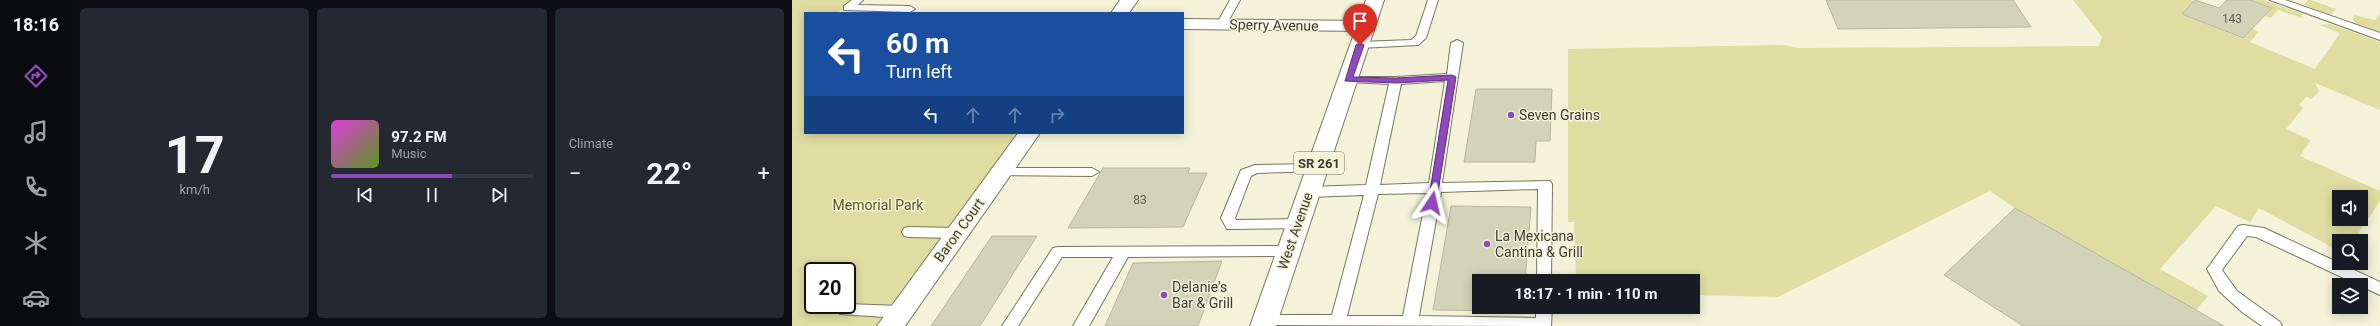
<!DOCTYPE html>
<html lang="en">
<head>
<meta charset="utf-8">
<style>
  body { margin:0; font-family:Roboto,sans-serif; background:#242831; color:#f1f3f6; height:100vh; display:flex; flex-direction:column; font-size:15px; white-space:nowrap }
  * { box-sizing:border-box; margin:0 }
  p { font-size:13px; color:#9ea1a6 }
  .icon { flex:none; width:22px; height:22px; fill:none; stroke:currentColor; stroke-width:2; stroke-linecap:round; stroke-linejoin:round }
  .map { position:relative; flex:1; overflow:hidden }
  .sheet { display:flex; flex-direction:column; gap:8px; padding:8px; background:#0d0f14; width:720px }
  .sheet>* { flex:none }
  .top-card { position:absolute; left:12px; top:12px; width:380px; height:122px; border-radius:0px; box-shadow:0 2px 10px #0003; background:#1a4fa0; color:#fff; overflow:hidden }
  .controls { position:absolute; left:1540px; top:190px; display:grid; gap:8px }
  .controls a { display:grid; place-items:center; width:36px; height:36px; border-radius:0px; background:#171b24; box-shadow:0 2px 10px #0003; font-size:20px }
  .speed { position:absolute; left:12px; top:262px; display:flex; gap:8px; font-size:20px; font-weight:700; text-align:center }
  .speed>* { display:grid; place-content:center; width:52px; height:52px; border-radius:50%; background:#171b24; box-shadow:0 2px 10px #0003; line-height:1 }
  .speed .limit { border:2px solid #111; border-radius:6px; background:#fff; color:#111 }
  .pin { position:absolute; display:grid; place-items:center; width:34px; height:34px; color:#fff; margin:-41px -17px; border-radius:50% 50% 50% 0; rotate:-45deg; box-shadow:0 0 4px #0007 }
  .pin .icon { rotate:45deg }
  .me { position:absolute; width:44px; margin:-22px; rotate:10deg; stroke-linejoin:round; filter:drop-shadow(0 0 3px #0008) }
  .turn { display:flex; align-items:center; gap:14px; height:84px; padding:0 16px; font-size:18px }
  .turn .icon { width:52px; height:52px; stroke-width:2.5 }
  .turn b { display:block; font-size:28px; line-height:34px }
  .lanes { display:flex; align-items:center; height:38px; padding:0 16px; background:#0003; justify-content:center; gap:20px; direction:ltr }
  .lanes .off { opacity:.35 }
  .big { font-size:30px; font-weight:700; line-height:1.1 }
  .sheet .card { flex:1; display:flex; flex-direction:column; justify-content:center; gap:6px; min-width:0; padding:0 14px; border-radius:6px; background:#242831 }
  .sheet .dial { align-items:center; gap:0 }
  .dial b { font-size:52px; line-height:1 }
  .song { display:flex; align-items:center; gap:12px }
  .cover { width:48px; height:48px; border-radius:6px; background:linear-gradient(135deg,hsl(300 70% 55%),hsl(90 70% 35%)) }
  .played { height:4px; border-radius:2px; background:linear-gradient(90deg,#8e49bc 60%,#363941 60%) }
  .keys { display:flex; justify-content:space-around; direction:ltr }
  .heat { display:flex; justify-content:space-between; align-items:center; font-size:22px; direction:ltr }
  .sheet .tiles { flex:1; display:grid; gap:8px; grid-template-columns:repeat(3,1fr) }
  .trip { position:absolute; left:680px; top:274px; width:228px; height:40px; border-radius:0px; background:#171b24; box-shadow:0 2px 10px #0003; font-weight:700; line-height:40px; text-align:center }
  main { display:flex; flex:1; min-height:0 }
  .tab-bar { display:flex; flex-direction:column; width:72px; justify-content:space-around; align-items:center; background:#090b0e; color:#9ea1a6 }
  .tab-bar .icon { width:28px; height:28px }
  .tab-bar .on { color:#8e49bc }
  .tab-bar b { font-size:18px; color:#f1f3f6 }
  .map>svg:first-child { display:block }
  .green { fill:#e0dda2; fill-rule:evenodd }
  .building { fill:#d3d3b9; stroke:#b9b89f }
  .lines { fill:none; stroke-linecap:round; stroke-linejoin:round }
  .service-casing { stroke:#77775f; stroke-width:2 }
  .minor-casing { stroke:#77775f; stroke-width:2 }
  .primary-casing { stroke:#77775f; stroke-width:2 }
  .service { fill:#fff; fill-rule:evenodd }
  .minor { fill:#fff; fill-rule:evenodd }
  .primary { fill:#fff; fill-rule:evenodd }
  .route { fill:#8e49bc; stroke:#5c2f7a }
  .poi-dot { fill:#8e49bc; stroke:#f4f3d9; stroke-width:1.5 }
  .labels { text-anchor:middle; stroke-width:3; stroke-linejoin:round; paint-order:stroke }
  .number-label { font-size:12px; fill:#626254 }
  .shield { fill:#f4f3d9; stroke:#747364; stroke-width:1 }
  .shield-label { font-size:13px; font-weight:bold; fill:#3d3c32 }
  .street-label { font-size:14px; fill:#3d3c32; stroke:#f4f3d9 }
  .poi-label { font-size:14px; fill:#3d3c32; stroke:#f4f3d9; text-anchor:start }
  .park-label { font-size:14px; fill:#5a571f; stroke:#f4f3d9 }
</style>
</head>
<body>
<main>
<nav class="tab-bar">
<b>18:16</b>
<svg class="icon on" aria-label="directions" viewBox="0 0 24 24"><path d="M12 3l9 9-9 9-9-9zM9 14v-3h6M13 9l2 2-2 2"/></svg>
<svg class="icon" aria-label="music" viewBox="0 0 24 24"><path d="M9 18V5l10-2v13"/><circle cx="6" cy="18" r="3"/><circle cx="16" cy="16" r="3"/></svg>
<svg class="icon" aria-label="phone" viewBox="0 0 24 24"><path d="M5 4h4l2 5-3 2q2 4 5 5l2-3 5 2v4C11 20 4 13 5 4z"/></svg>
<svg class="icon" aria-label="climate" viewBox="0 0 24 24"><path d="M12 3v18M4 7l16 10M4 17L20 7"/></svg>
<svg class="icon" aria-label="car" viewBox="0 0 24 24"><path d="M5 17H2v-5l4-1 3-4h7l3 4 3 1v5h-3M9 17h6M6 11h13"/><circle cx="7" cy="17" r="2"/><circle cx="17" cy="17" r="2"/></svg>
</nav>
<section class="sheet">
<div class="tiles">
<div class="card dial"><b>17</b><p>km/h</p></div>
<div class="card">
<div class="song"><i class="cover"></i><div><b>97.2 FM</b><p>Music</p></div></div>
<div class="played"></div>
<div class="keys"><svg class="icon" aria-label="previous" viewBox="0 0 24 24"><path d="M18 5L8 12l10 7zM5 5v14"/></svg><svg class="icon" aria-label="pause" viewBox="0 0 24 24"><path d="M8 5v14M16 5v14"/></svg><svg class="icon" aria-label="next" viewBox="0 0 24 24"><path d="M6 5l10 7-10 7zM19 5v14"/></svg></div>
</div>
<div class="card"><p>Climate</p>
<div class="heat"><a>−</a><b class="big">22°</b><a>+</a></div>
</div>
</div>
</section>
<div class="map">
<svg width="1588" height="326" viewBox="0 0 1588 326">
  <rect width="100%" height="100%" fill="#f4f3d9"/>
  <g class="green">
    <path d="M0,0H61L45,13H13V133H228L87,326H0ZM21,271H55V305H21Z"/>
    <path d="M1281,0H1398L1402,1L1390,14L1451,39L1460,28L1467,32L1458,42L1523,69L1548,33L1527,25L1538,24L1588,42V110L1523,83L1527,91L1520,99L1514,97L1507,105L1511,108L1494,129L1519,140L1508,156L1588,191V201L1561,241H1547V251L1467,208L1458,222L1424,206L1368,269L1416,296L1404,310L1223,208L1198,191L986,297L901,295V281H784L782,222H776V49L992,45L1008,48L1307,46L1310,37ZM1547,197H1569V219H1547Z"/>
    <path d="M1458,0H1471L1508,13L1511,16L1509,18L1486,10L1479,18L1473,16L1480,8Z"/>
    <path d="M1516,0H1519L1544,9L1539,14H1536L1512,5Z"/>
    <path d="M1588,14V32L1565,24L1561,20L1562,15L1583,20Z"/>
  </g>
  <g class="building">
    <path d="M1034,0H1221L1239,27L1046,29Z"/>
    <path d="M1403,0L1427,8L1435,0H1458L1480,8L1451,38L1390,14Z"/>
    <path d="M684,89H760L758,141H744L743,162H672Z"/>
    <path d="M311,168H398L396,173H415L391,227L276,228Z"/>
    <path d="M659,206L739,207L733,281H687V307H731V311L641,310Z"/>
    <path d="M1223,208L1404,310L1432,326H1231L1152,275Z"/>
    <path d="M200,236H245L188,326H139Z"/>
    <path d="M430,261L406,326H313L341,263Z"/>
  </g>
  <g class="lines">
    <defs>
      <g id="service">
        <path d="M60,0H71L66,5L118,6L123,9L118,12L52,10V6Z"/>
        <path d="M438,0H448L433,27H425L424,25Z"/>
        <path d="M636,0H646L634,38L626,45L568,48L562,45L568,42L619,40L624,36Z"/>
        <path d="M1478,0H1493L1588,33V40Z"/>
        <path d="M665,40L671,43L650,183L758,181L760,184L759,281H745L746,189L649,192L627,316L744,318V307H760L759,326L466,325L464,321L466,317L472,315H540L572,195L517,197L510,192L517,187L574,185L597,84L556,82L552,81L550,79L552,77H604L655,74L659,43ZM653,81L637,183L588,185L609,84ZM635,193L611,316H555L586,194Z"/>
        <path d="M525,164L532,168L530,171L465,173L459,176L443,218L444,220L506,219L511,220L513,224L511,228L435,229L429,218L449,170L463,165Z"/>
        <path d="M208,168H300L307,172L300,176L203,175L201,172L203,169Z"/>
        <path d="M1451,225L1472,228L1588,282V295L1464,237L1455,236L1430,270L1445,291L1488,322L1490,326H1470L1450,312L1427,291L1415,269L1446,226Z"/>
        <path d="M117,227L165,228L170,229L172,233L170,237L165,238L117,237L112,236L110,232L112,228Z"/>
        <path d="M496,246L501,247L503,251L501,255L496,256L336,257L297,326H281L321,257H270L226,326H210L261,248L266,247Z"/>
        <path d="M55,304L108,306L113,308L116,312L113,316L108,318L48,314L45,310L48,306Z"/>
      </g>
      <g id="minor">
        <path d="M328,0H346L337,13H319Z"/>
        <path d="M391,19L574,21L580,22L583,26L580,30L574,31L391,29Z"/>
        <path d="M226,133H248L113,326H85Z"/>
      </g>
      <path id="primary" d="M574,0H592L484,326H458Z"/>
    </defs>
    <use href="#service" class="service-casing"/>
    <use href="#minor" class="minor-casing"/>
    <use href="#primary" class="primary-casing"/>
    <use href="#service" class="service"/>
    <use href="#minor" class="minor"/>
    <use href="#primary" class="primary"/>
  </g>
  <path class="route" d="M568,43L572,45L561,77L604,78L660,75L664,77L644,205L640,206L636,203L656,80L604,83L553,81L564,45Z"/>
  <g class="poi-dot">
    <circle cx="719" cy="115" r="4"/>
    <circle cx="695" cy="244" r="4"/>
    <circle cx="372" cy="295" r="4"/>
  </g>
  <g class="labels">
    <g class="number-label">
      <text x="1440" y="23">143</text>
      <text x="348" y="204">83</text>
    </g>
    <rect class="shield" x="502" y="152" width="50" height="22" rx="3"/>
    <g class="shield-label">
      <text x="527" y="168">SR 261</text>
    </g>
    <g class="street-label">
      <text transform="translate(482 25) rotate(1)" y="5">Sperry Avenue</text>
      <text transform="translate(167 230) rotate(-54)" y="5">Baron Court</text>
      <text transform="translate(503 231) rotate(-71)" y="5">West Avenue</text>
    </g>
    <g class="poi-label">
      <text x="727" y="120">Seven Grains</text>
      <text x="703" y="241">La Mexicana<tspan x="703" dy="16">Cantina &amp; Grill</tspan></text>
      <text x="380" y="292">Delanie's<tspan x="380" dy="16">Bar &amp; Grill</tspan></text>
    </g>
    <g class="park-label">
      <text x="86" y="210">Memorial Park</text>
    </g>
  </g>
</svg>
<div class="controls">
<a><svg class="icon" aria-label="sound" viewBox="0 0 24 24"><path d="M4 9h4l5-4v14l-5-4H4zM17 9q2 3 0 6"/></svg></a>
<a><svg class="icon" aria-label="search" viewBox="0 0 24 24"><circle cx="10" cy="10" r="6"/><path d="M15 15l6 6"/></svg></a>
<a><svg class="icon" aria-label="layers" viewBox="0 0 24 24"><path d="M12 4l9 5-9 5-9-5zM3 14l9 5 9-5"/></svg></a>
</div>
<div class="speed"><div class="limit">20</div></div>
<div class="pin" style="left:568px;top:45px;background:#d93025"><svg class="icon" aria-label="arrive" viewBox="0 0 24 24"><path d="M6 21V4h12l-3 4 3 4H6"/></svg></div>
<svg class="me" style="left:640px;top:203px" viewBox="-20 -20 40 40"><path d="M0-17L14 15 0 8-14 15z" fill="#8e49bc" stroke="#fff" stroke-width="4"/></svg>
<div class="trip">18:17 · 1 min · 110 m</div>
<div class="top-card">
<div class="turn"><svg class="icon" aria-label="left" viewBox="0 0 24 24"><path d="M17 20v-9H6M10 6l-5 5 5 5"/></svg><div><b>60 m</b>Turn left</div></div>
<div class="lanes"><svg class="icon" aria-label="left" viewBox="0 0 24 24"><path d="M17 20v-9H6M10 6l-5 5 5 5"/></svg><svg class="icon off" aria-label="ahead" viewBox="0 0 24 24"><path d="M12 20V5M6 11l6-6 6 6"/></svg><svg class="icon off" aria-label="ahead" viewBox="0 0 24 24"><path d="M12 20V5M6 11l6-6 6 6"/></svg><svg class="icon off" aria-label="right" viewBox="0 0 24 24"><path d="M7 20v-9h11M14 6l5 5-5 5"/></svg></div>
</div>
</div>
</main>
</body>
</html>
